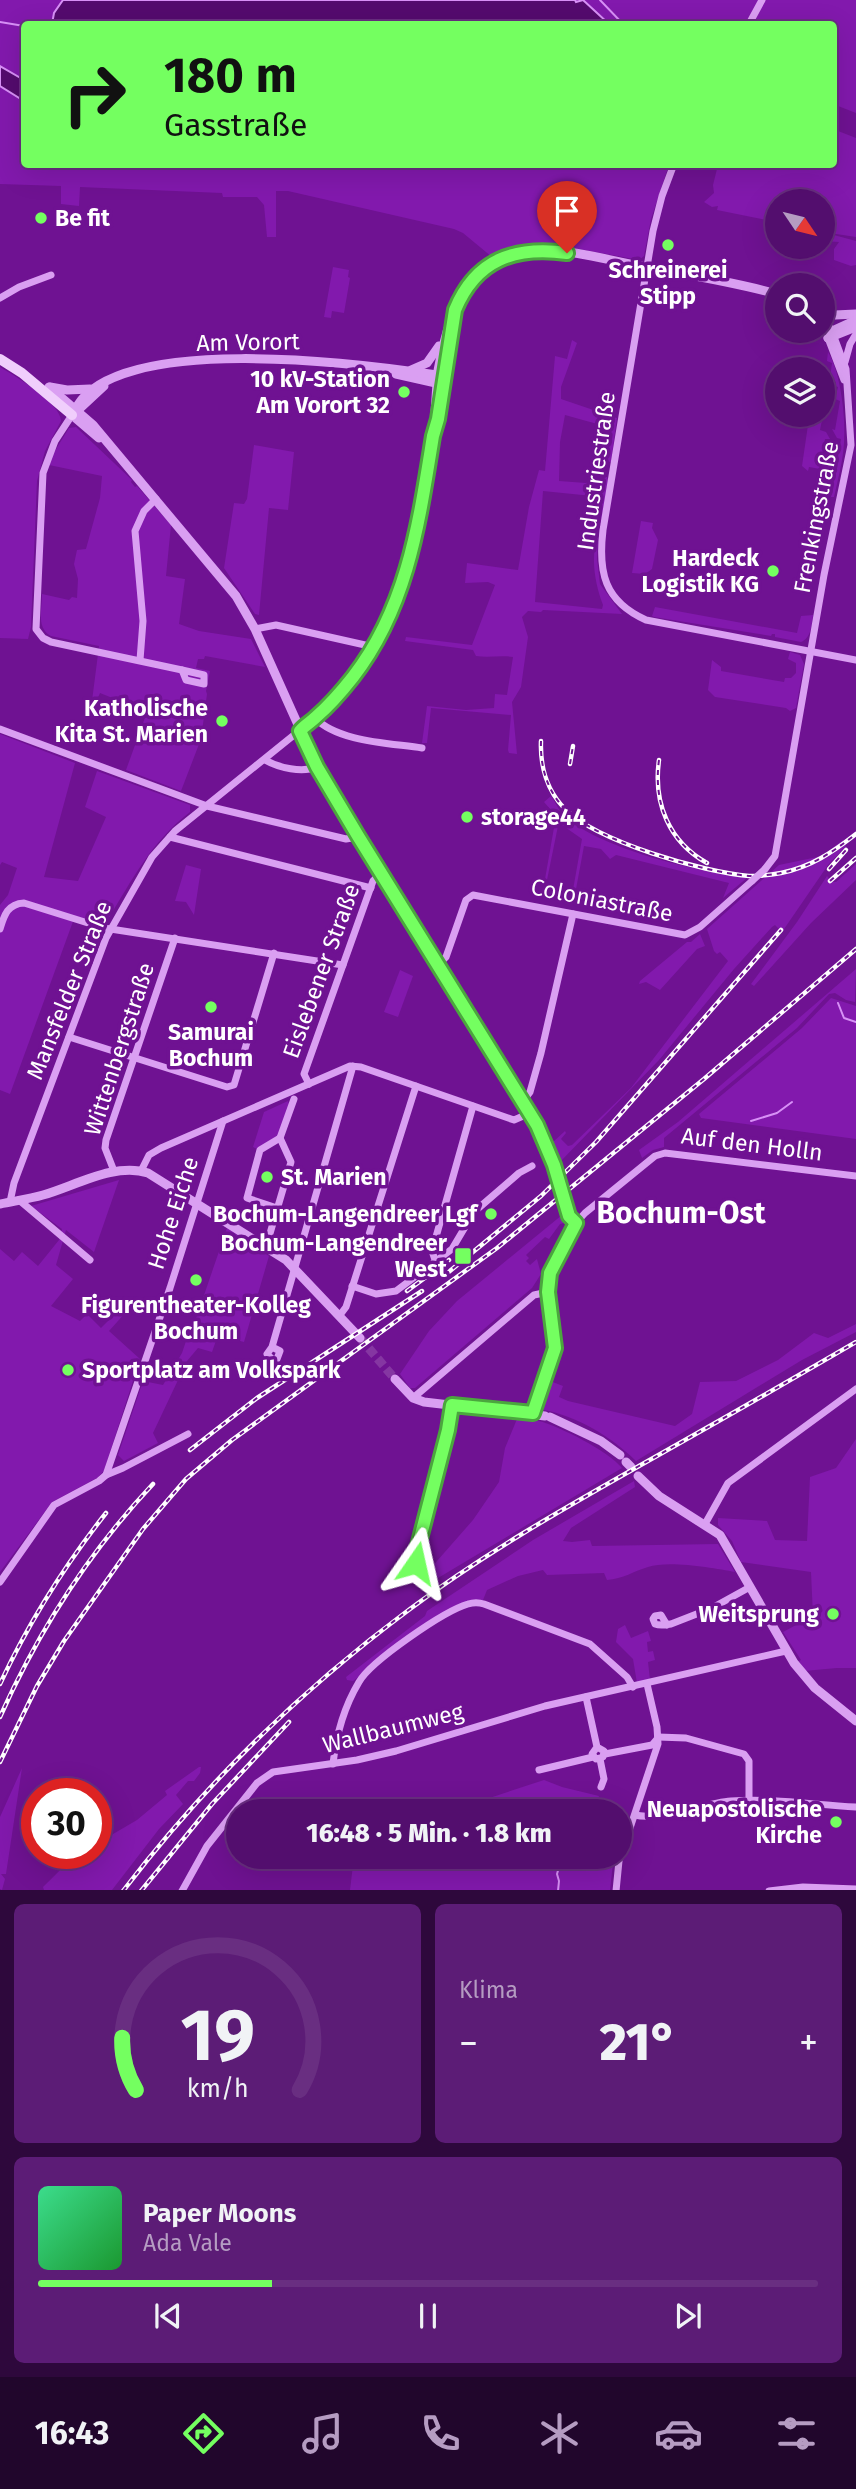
<!DOCTYPE html>
<html lang="de">
<head>
<meta charset="utf-8">
<style>
  body { margin:0; font-family:"Fira Sans",sans-serif; background:#5c1c76; color:#f1f3f6; height:100vh; display:flex; flex-direction:column; font-size:26px; white-space:nowrap }
  * { box-sizing:border-box; margin:0 }
  p { font-size:23px; color:#b59cc2 }
  .icon { flex:none; width:38px; height:38px; fill:none; stroke:currentColor; stroke-width:2; stroke-linecap:round; stroke-linejoin:round }
  .map { position:relative; height:1890px; overflow:hidden }
  .details { display:flex; flex-direction:column; gap:14px; padding:14px; background:#2e083c; flex:1 }
  .details>* { flex:none }
  .banner { position:absolute; left:21px; top:21px; width:816px; height:147px; border-radius:7px; box-shadow:0 7px 28px #0002,0 0 0 2px #692e81; background:#74ff60; color:#111; overflow:hidden }
  .needle { width:46px; rotate:125deg }
  .controls { position:absolute; left:765px; top:189px; display:grid; gap:14px }
  .controls a { display:grid; place-items:center; width:70px; height:70px; border-radius:50%; background:#530e6e; box-shadow:0 7px 28px #0002,0 0 0 2px #692e81; font-size:35px }
  .speed { position:absolute; left:21px; top:1778px; display:flex; gap:14px; font-size:35px; font-weight:700; text-align:center }
  .speed>* { display:grid; place-content:center; width:91px; height:91px; border-radius:50%; background:#530e6e; box-shadow:0 7px 28px #0002,0 0 0 2px #692e81; line-height:1 }
  .speed .limit { border:10px solid #d22; background:#fff; color:#111 }
  .pin { position:absolute; display:grid; place-items:center; width:60px; height:60px; color:#fff; margin:-72px -30px; border-radius:50% 50% 50% 0; rotate:-45deg; box-shadow:0 0 7px #0007 }
  .pin .icon { rotate:45deg }
  .me { position:absolute; width:77px; margin:-38px; rotate:11deg; stroke-linejoin:round; filter:drop-shadow(0 0 5px #0008) }
  .turn { display:flex; align-items:center; gap:24px; height:147px; padding:0 28px; font-size:32px }
  .turn .icon { width:91px; height:91px; stroke-width:2.5 }
  .turn b { display:block; font-size:49px; line-height:60px }
  .big { font-size:52px; font-weight:800; line-height:1.1 }
  .details .tile { flex:1; display:flex; flex-direction:column; justify-content:center; gap:10px; min-width:0; padding:0 24px; border-radius:10px; background:#5c1c76 }
  .details .dial { align-items:center; gap:0 }
  .dial svg { height:182px; overflow:visible; fill:none; stroke:#692e81; stroke-width:7; stroke-linecap:round; text-anchor:middle }
  .dial text { fill:#f1f3f6; stroke:none }
  .song { display:flex; align-items:center; gap:21px }
  .cover { width:84px; height:84px; border-radius:10px; background:linear-gradient(135deg,hsl(150 70% 55%),hsl(130 70% 35%)) }
  .played { height:7px; border-radius:4px; background:linear-gradient(90deg,#74ff60 30%,#692e81 30%) }
  .keys { display:flex; justify-content:space-around; direction:ltr }
  .heat { display:flex; justify-content:space-between; align-items:center; font-size:38px; direction:ltr }
  .details .tiles { flex:1; display:grid; gap:14px; grid-template-columns:1fr 1fr }
  .tile:last-child { grid-column:span 2 }
  .trip { position:absolute; left:226px; top:1799px; width:406px; height:70px; border-radius:35px; background:#530e6e; box-shadow:0 7px 28px #0002,0 0 0 2px #692e81; font-weight:800; line-height:70px; text-align:center }
  .tab-bar { display:flex; height:112px; justify-content:space-around; align-items:center; background:#21062c; color:#b59cc2 }
  .tab-bar .icon { width:49px; height:49px }
  .tab-bar .selected { color:#74ff60 }
  .tab-bar b { font-size:32px; color:#f1f3f6 }
  .map>svg:first-child { display:block }
  .green { fill:#8219ad }
  .water { fill:#540b6e; stroke:#d790f6; stroke-width:2 }
  .lines { fill:none; stroke-linecap:round; stroke-linejoin:round }
  .stream { stroke:#d790f6; stroke-width:2 }
  .tertiary-tunnel { stroke:#8536a2; stroke-width:9; stroke-dasharray:9 4.5; stroke-linecap:butt }
  .minor { stroke:#da9ff2; stroke-width:7 }
  .tertiary { stroke:#da9ff2; stroke-width:9 }
  .secondary { stroke:#f0cefc; stroke-width:10 }
  .rail-casing { stroke:#fff; stroke-width:4.5 }
  .rail { stroke:#6f1292; stroke-width:2; stroke-dasharray:5; stroke-linecap:butt }
  .minor-bridge { stroke:#da9ff2; stroke-width:7 }
  .route-casing { stroke:#4ba63e; stroke-width:18 }
  .route { stroke:#74ff60; stroke-width:12 }
  .poi-dot { fill:#74ff60; stroke:#6f1292; stroke-width:2.5 }
  .labels { text-anchor:middle; stroke-width:7; stroke-linejoin:round; paint-order:stroke }
  .poi-label { font-size:23px; font-weight:bold; fill:#fff; stroke:#6f1292; text-anchor:end }
  .street-label { font-size:23px; fill:#fff; stroke:#6f1292 }
  .district-label { font-size:30px; font-weight:bold; fill:#fff; stroke:#6f1292 }
</style>
</head>
<body>
<div class="map">
<svg width="856" height="1891" viewBox="0 0 856 1891">
  <rect width="100%" height="100%" fill="#6f1292"/>
  <g class="green">
    <path d="M0,0H759L747,24H24V164L669,165L651,219L644,256L639,260L557,245L514,246L492,257L463,233L454,229L288,191H276V237H267L264,205L257,197H223L222,193L80,187L79,206L61,204V186L0,184Z"/>
    <path d="M765,0H856V113L833,104V24H752Z"/>
    <path d="M833,129L856,138V237L823,232L856,241V265L851,266L834,260V249L839,242L823,241L822,201H777V222L717,210L718,206L712,207L704,202L714,193L713,185L718,165L833,164Z"/>
    <path d="M333,267L349,270L348,277L350,278L344,313L332,311L331,318L324,317Z"/>
    <path d="M572,340L577,343L561,387V399L617,418L611,462L606,461L608,427L565,415L560,442L559,481L586,483L597,477H607L608,480L601,524L602,497L543,491L535,602L602,609L603,605C595,584 590,557 598,536L597,559L600,584L622,614L543,610L541,612L528,611L522,617L528,637L521,687L512,702L517,754L509,753L508,750L511,715L431,708L427,743H422L427,706L466,710L494,708L495,694L507,695L513,657C500,655 489,658 476,656L473,650L405,641L406,637L472,645L495,585L488,582L465,583L467,563L518,570L529,507L539,470L545,471L555,356L567,359Z"/>
    <path d="M828,352C841,373 846,419 844,443C843,461 838,479 834,497H831L841,439L837,438L832,429L835,430L840,401L835,399L838,387L835,386L836,382L833,381L832,385L829,384L832,363L827,361Z"/>
    <path d="M0,367C15,376 61,403 61,421L45,451L37,481L31,627L28,639L0,638Z"/>
    <path d="M822,420L820,430L826,432L830,439H825L820,469L809,467L808,471L802,466L808,425L810,423L812,426Z"/>
    <path d="M76,427L132,480L131,482L135,487L137,486L171,525L166,576L185,579L179,624L199,631L251,639L265,667L205,656L204,659H198L196,668L210,671L206,691L207,694L201,739L181,791L126,770L147,712L100,693L96,702L92,701L99,646L51,636C36,628 42,610 42,594L69,600L72,597L77,598L78,579L74,564L77,550L86,549L100,498L102,476L49,465L53,454L69,428Z"/>
    <path d="M254,445L294,452L288,510L269,508L259,615L255,614L224,568L234,503L244,504L247,499Z"/>
    <path d="M641,521L653,523L652,528L658,540L652,569L645,574L632,573Z"/>
    <path d="M655,607L797,633L801,616L813,615C812,625 811,638 801,642L775,637V634H772L771,636L654,617L652,616Z"/>
    <path d="M790,652L800,655L804,664L796,708L790,711L786,708L715,697L708,690L712,660L721,667V671L784,682L785,678H791L796,673V663L788,659Z"/>
    <path d="M0,734L75,763L44,877L78,881L106,817L85,807L97,771L190,805V812C151,842 132,880 107,921L101,923L75,916L10,1094L0,1090V905L8,895L17,868L2,862L0,865Z"/>
    <path d="M551,796C556,803 560,813 566,818C606,850 697,872 748,877L723,898L729,883L616,855L610,859L601,849L584,846L574,900L571,901L582,839L562,825L558,826L547,880L545,879L556,816L544,802Z"/>
    <path d="M843,840L846,846L828,865L782,932L775,925L772,927L734,969L659,1060L559,1163L556,1147L553,1142L565,1131L566,1133L561,1139L568,1146L572,1145L631,1088L728,961L720,952L717,954L714,951L707,929L779,865L822,856Z"/>
    <path d="M856,864V880L811,923L754,986L751,984L797,922L827,876L832,882H836Z"/>
    <path d="M186,865L201,869L194,915L186,902L175,901Z"/>
    <path d="M700,934L705,946L697,949L660,990L646,982L639,984L640,981L687,942H691Z"/>
    <path d="M856,969L855,1002L846,1000L835,993L829,994L797,1028L664,1138V1147L653,1150L642,1158L639,1150L678,1122Z"/>
    <path d="M400,970L413,976L398,1017L384,1012Z"/>
    <path d="M831,998L856,1006V1139L701,1118L699,1114L802,1028Z"/>
    <path d="M288,1101L290,1106L280,1134L257,1149L253,1147L264,1112Z"/>
    <path d="M119,1180L94,1252L66,1230L56,1265L73,1279L51,1306L80,1321L87,1314L101,1328L117,1312L135,1302L109,1331L140,1359L104,1471L97,1478L52,1502L0,1572V1249L14,1261L22,1252L38,1266L59,1240L62,1229L31,1206Z"/>
    <path d="M562,1215L564,1223L560,1224L549,1239L545,1237L526,1255L529,1258L526,1261L530,1265L537,1259L541,1274L532,1288L415,1388H410L400,1374L429,1331L457,1301Z"/>
    <path d="M227,1228L269,1256L244,1342L218,1335L212,1352L198,1348L187,1361L153,1433L158,1443L124,1461L118,1455L143,1381L163,1385L182,1353L186,1341L188,1342Z"/>
    <path d="M856,1324V1332L802,1360L636,1461C612,1437 577,1416 544,1410L541,1407L550,1381L563,1386L559,1397L568,1401L675,1426L692,1414L700,1382L736,1381L778,1360L814,1333L828,1338Z"/>
    <path d="M517,1419C524,1420 532,1419 539,1421C561,1427 608,1451 622,1468L438,1578L430,1569L473,1520L499,1482L505,1448Z"/>
    <path d="M856,1439V1668H837L804,1671L799,1661L801,1660L783,1632L813,1616L811,1572L741,1562L732,1541L718,1525V1518L767,1521L775,1540L807,1541L810,1477L836,1468Z"/>
    <path d="M634,1481L635,1487L571,1528L563,1541L572,1542L590,1540L592,1546L718,1544L735,1572C714,1568 668,1560 648,1567C634,1571 623,1579 607,1580L604,1573L547,1575L543,1570L518,1576L487,1590L483,1600L456,1605L353,1681L347,1680L346,1677L425,1616L427,1611L533,1540Z"/>
    <path d="M625,1625L631,1638L648,1631L651,1641L647,1642L648,1652L653,1651L655,1660L648,1662L650,1680L637,1683L633,1659L616,1642L618,1629Z"/>
    <path d="M199,1767H201L200,1773L194,1781H188L176,1795L183,1804L159,1829L112,1890H44L43,1887C60,1871 73,1853 96,1853V1844L137,1820L167,1795L165,1791Z"/>
    <path d="M22,1768L6,1874H1L5,1879L2,1890L0,1889V1817Z"/>
    <path d="M544,1780L562,1787L599,1796L594,1811H450Z"/>
    <path d="M354,1857H594L613,1863L610,1890H350Z"/>
  </g>
  <g class="water">
    <path d="M63,0H575L576,2L583,0L609,24H569L565,22L522,20L515,24H52L54,13Z"/>
    <path d="M0,66L24,80V101L0,86Z"/>
  </g>
  <g class="lines">
    <g class="stream">
      <path d="M600,0L623,24"/>
      <path d="M0,22L24,26"/>
      <path d="M838,1003L844,1018L856,1022"/>
      <path d="M751,1121L777,1113L792,1102"/>
      <path d="M572,1811V1803"/>
      <path d="M558,1891L559,1881L557,1874L562,1857"/>
    </g>
    <path class="tertiary-tunnel" d="M360,1338L395,1379"/>
    <g class="minor">
      <path d="M749,24L762,0"/>
      <path d="M674,164L662,196L653,231L603,530C598,572 604,601 646,620L856,660"/>
      <path d="M0,298L19,287L51,275"/>
      <path d="M828,338L844,380"/>
      <path d="M845,362L850,344L856,334"/>
      <path d="M72,415L55,441L43,473L36,629L43,638L51,642L182,670"/>
      <path d="M433,428L436,383"/>
      <path d="M255,629L276,625L374,647"/>
      <path d="M140,660L143,621L135,531L144,511L156,499"/>
      <path d="M182,670L204,675V684L186,680Z"/>
      <path d="M315,718C338,742 390,743 422,748"/>
      <path d="M0,729L207,806L346,839L358,837"/>
      <path d="M265,760C279,768 302,773 317,767"/>
      <path d="M170,837L371,888"/>
      <path d="M765,869L775,856L824,575L851,445L846,369L834,337"/>
      <path d="M0,929C4,916 7,904 24,903L104,928L343,965"/>
      <path d="M438,965L446,957L466,900L473,895L685,935L700,927L752,881"/>
      <path d="M69,1037L227,1087L234,1085L274,953"/>
      <path d="M309,1084L304,1074L373,881L381,873"/>
      <path d="M523,1101L530,1092L541,1053L573,914"/>
      <path d="M114,1171L105,1148L106,1140L175,938"/>
      <path d="M141,1171L149,1155L161,1148L350,1066L361,1067L514,1120L530,1113"/>
      <path d="M19,1200L90,1260"/>
      <path d="M10,1202L14,1183L106,938L152,857L175,831L315,718L354,677L383,631L400,592L415,542L443,380"/>
      <path d="M277,1208L247,1198L260,1150L280,1138L294,1099"/>
      <path d="M576,1223L585,1213L655,1156L665,1153L856,1176"/>
      <path d="M266,1247L291,1162L280,1138"/>
      <path d="M436,1263L432,1251L473,1106"/>
      <path d="M352,1286L376,1294L396,1291L452,1249L474,1212L519,1173L532,1166"/>
      <path d="M340,1315L346,1307L416,1086"/>
      <path d="M272,1347L280,1351L277,1359L273,1360L267,1354L272,1347L353,1066"/>
      <path d="M413,1398L534,1295L548,1292"/>
      <path d="M106,1475L170,1288L223,1121"/>
      <path d="M705,1524L728,1483L856,1389"/>
      <path d="M425,1575L416,1563L415,1558L448,1430L452,1405"/>
      <path d="M0,1582L54,1505L99,1481L106,1475L123,1468L188,1434"/>
      <path d="M667,1625L661,1615L655,1616L653,1619L655,1624C660,1626 666,1625 671,1624L712,1608L750,1587"/>
      <path d="M586,1697L597,1747L592,1754L596,1759L603,1757L604,1751L597,1747"/>
      <path d="M658,1737L686,1738L744,1754L749,1761V1800"/>
      <path d="M605,1754L652,1745L658,1738"/>
      <path d="M600,1759L604,1779L601,1787"/>
      <path d="M333,1764C336,1736 344,1707 359,1682C371,1661 444,1611 468,1604C474,1602 478,1602 484,1604L590,1644L627,1677L633,1687"/>
      <path d="M539,1770L593,1757"/>
      <path d="M635,1815C659,1821 704,1803 731,1801C773,1798 814,1805 856,1807"/>
      <path d="M182,1891L207,1846L257,1783L273,1772L357,1760L396,1751L545,1706L786,1651"/>
      <path d="M616,1891L619,1861L658,1744L657,1727L647,1684"/>
      <path d="M769,1891L803,1887L856,1889"/>
    </g>
    <g class="tertiary">
      <path d="M822,311L835,315L856,314"/>
      <path d="M822,318L834,335"/>
      <path d="M828,338L832,331L856,320"/>
      <path d="M828,338L856,327"/>
      <path d="M411,370L427,363L439,346"/>
      <path d="M396,374L436,383L440,382"/>
      <path d="M443,380L452,326"/>
      <path d="M436,383C445,323 465,249 540,250C572,250 604,259 635,265C683,274 731,281 777,294"/>
      <path d="M49,387L93,425L236,596L255,629L308,747L335,798L523,1101L546,1145L569,1216L576,1223L550,1273L548,1292L555,1348L533,1413"/>
      <path d="M50,387L67,390L90,389"/>
      <path d="M74,412C109,330 364,364 437,375L443,380"/>
      <path d="M76,412L104,386"/>
      <path d="M72,415L99,438"/>
      <path d="M0,1204C14,1201 29,1199 43,1195C75,1186 115,1162 148,1173L286,1260L360,1338"/>
      <path d="M395,1379L413,1398L424,1402L545,1416"/>
      <path d="M550,1417L601,1441L620,1455"/>
      <path d="M626,1462L631,1467"/>
      <path d="M638,1476L659,1496L720,1535L794,1663L815,1688L856,1721"/>
    </g>
    <path class="secondary" d="M0,359L22,373L72,415"/>
    <defs>
      <g id="rail">
        <path d="M541,741C540,766 547,791 565,809C598,842 703,872 749,876C759,876 771,875 781,873C811,867 833,852 856,834"/>
        <path d="M659,760C653,803 669,842 707,863"/>
        <path d="M570,764L573,746"/>
        <path d="M829,869L846,850"/>
        <path d="M830,881L856,858"/>
        <path d="M445,1275L541,1196L596,1142L781,930"/>
        <path d="M407,1291L449,1260"/>
        <path d="M190,1450L257,1398L422,1291"/>
        <path d="M0,1684C28,1624 65,1565 106,1513"/>
        <path d="M0,1717C39,1630 88,1553 153,1484"/>
        <path d="M0,1762L37,1686L64,1641L143,1529L186,1479L232,1440L497,1248L704,1079L856,949"/>
        <path d="M123,1891C205,1784 302,1689 410,1609C482,1555 561,1510 639,1466C712,1425 784,1384 856,1342"/>
        <path d="M141,1891L212,1804L289,1722"/>
      </g>
    </defs>
    <use href="#rail" class="rail-casing"/>
    <use href="#rail" class="rail"/>
    <path class="minor-bridge" d="M752,881L765,869"/>
  </g>
  <g class="lines">
    <defs>
      <path id="route" d="M416,1563L415,1558L448,1430L452,1405L533,1413L555,1348L548,1292L550,1273L576,1223L569,1216L554,1165L537,1125L358,836L317,767L300,731C305,725 311,722 316,717C330,705 342,691 353,677C408,606 419,522 433,436L438,419L455,310C476,259 515,246 567,253"/>
    </defs>
    <use href="#route" class="route-casing"/>
    <use href="#route" class="route"/>
  </g>
  <g class="poi-dot">
    <circle cx="41" cy="218" r="7"/>
    <circle cx="668" cy="245" r="7"/>
    <circle cx="404" cy="392" r="7"/>
    <circle cx="773" cy="571" r="7"/>
    <circle cx="222" cy="721" r="7"/>
    <circle cx="467" cy="817" r="7"/>
    <circle cx="211" cy="1007" r="7"/>
    <circle cx="267" cy="1177" r="7"/>
    <circle cx="491" cy="1214" r="7"/>
    <rect x="454" y="1247" width="18" height="18" rx="3.5"/>
    <circle cx="196" cy="1280" r="7"/>
    <circle cx="68" cy="1370" r="7"/>
    <circle cx="833" cy="1614" r="7"/>
    <circle cx="836" cy="1822" r="7"/>
  </g>
  <g class="labels">
    <g class="poi-label">
      <text x="55" y="226" text-anchor="start">Be fit</text>
      <text x="668" y="278" text-anchor="middle">Schreinerei<tspan x="668" dy="26">Stipp</tspan></text>
      <text x="390" y="387">10 kV-Station<tspan x="390" dy="26">Am Vorort 32</tspan></text>
      <text x="759" y="566">Hardeck<tspan x="759" dy="26">Logistik KG</tspan></text>
      <text x="208" y="716">Katholische<tspan x="208" dy="26">Kita St. Marien</tspan></text>
      <text x="481" y="825" text-anchor="start">storage44</text>
      <text x="211" y="1040" text-anchor="middle">Samurai<tspan x="211" dy="26">Bochum</tspan></text>
      <text x="281" y="1185" text-anchor="start">St. Marien</text>
      <text x="477" y="1222">Bochum-Langendreer Lgf</text>
      <text x="447" y="1251">Bochum-Langendreer<tspan x="447" dy="26">West</tspan></text>
      <text x="196" y="1313" text-anchor="middle">Figurentheater-Kolleg<tspan x="196" dy="26">Bochum</tspan></text>
      <text x="82" y="1378" text-anchor="start">Sportplatz am Volkspark</text>
      <text x="819" y="1622">Weitsprung</text>
      <text x="822" y="1817">Neuapostolische<tspan x="822" dy="26">Kirche</tspan></text>
    </g>
    <g class="street-label">
      <text transform="translate(248 342) rotate(-1)" y="8">Am Vorort</text>
      <text transform="translate(596 471) rotate(-82)" y="8">Industriestraße</text>
      <text transform="translate(816 517) rotate(-79)" y="8">Frenkingstraße</text>
      <text transform="translate(602 900) rotate(11)" y="8">Coloniastraße</text>
      <text transform="translate(321 971) rotate(-70)" y="8">Eislebener Straße</text>
      <text transform="translate(69 990) rotate(-68)" y="8">Mansfelder Straße</text>
      <text transform="translate(119 1049) rotate(-72)" y="8">Wittenbergstraße</text>
      <text transform="translate(752 1144) rotate(7)" y="8">Auf den Holln</text>
      <text transform="translate(173 1213) rotate(-72)" y="8">Hohe Eiche</text>
      <text transform="translate(393 1728) rotate(-14)" y="8">Wallbaumweg</text>
    </g>
    <g class="district-label">
      <text x="681" y="1223">Bochum-Ost</text>
    </g>
  </g>
</svg>
<div class="controls">
<a><svg class="needle" viewBox="-14 -14 28 28"><path d="M0-13l5 13h-10z" fill="#e53935"/><path d="M0 13l5-13h-10z" fill="#b59cc2"/></svg></a>
<a><svg class="icon" aria-label="search" viewBox="0 0 24 24"><circle cx="10" cy="10" r="6"/><path d="M15 15l6 6"/></svg></a>
<a><svg class="icon" aria-label="layers" viewBox="0 0 24 24"><path d="M12 4l9 5-9 5-9-5zM3 14l9 5 9-5"/></svg></a>
</div>
<div class="speed"><div class="limit">30</div></div>
<div class="pin" style="left:567px;top:253px;background:#d93025"><svg class="icon" aria-label="arrive" viewBox="0 0 24 24"><path d="M6 21V4h12l-3 4 3 4H6"/></svg></div>
<svg class="me" style="left:416px;top:1563px" viewBox="-20 -20 40 40"><path d="M0-17L14 15 0 8-14 15z" fill="#74ff60" stroke="#fff" stroke-width="4"/></svg>
<div class="trip">16:48 · 5 Min. · 1.8 km</div>
<div class="banner">
<div class="turn"><svg class="icon" aria-label="right" viewBox="0 0 24 24"><path d="M7 20v-9h11M14 6l5 5-5 5"/></svg><div><b>180 m</b>Gasstraße</div></div>
</div>
</div>
<section class="details">
<div class="tiles">
<div class="tile dial"><svg viewBox="0 0 100 80">
<path d="M14 69A42 42 0 1 1 86 69"/>
<path d="M14 69A42 42 0 0 1 8 46" stroke="#74ff60"/>
<text x="50" y="56" font-size="32" font-weight="700">19</text>
<text x="50" y="72" font-size="11">km/h</text>
</svg></div>
<div class="tile"><p>Klima</p>
<div class="heat"><a>−</a><b class="big">21°</b><a>+</a></div>
</div>
<div class="tile">
<div class="song"><i class="cover"></i><div><b>Paper Moons</b><p>Ada Vale</p></div></div>
<div class="played"></div>
<div class="keys"><svg class="icon" aria-label="previous" viewBox="0 0 24 24"><path d="M18 5L8 12l10 7zM5 5v14"/></svg><svg class="icon" aria-label="pause" viewBox="0 0 24 24"><path d="M8 5v14M16 5v14"/></svg><svg class="icon" aria-label="next" viewBox="0 0 24 24"><path d="M6 5l10 7-10 7zM19 5v14"/></svg></div>
</div>
</div>
</section>
<nav class="tab-bar">
<b>16:43</b>
<svg class="icon selected" aria-label="directions" viewBox="0 0 24 24"><path d="M12 3l9 9-9 9-9-9zM9 14v-3h6M13 9l2 2-2 2"/></svg>
<svg class="icon" aria-label="music" viewBox="0 0 24 24"><path d="M9 18V5l10-2v13"/><circle cx="6" cy="18" r="3"/><circle cx="16" cy="16" r="3"/></svg>
<svg class="icon" aria-label="phone" viewBox="0 0 24 24"><path d="M5 4h4l2 5-3 2q2 4 5 5l2-3 5 2v4C11 20 4 13 5 4z"/></svg>
<svg class="icon" aria-label="climate" viewBox="0 0 24 24"><path d="M12 3v18M4 7l16 10M4 17L20 7"/></svg>
<svg class="icon" aria-label="car" viewBox="0 0 24 24"><path d="M5 17H2v-5l4-1 3-4h7l3 4 3 1v5h-3M9 17h6M6 11h13"/><circle cx="7" cy="17" r="2"/><circle cx="17" cy="17" r="2"/></svg>
<svg class="icon" aria-label="filters" viewBox="0 0 24 24"><path d="M4 7h16M4 17h16"/><circle cx="9" cy="7" r="2"/><circle cx="15" cy="17" r="2"/></svg>
</nav>
</body>
</html>
